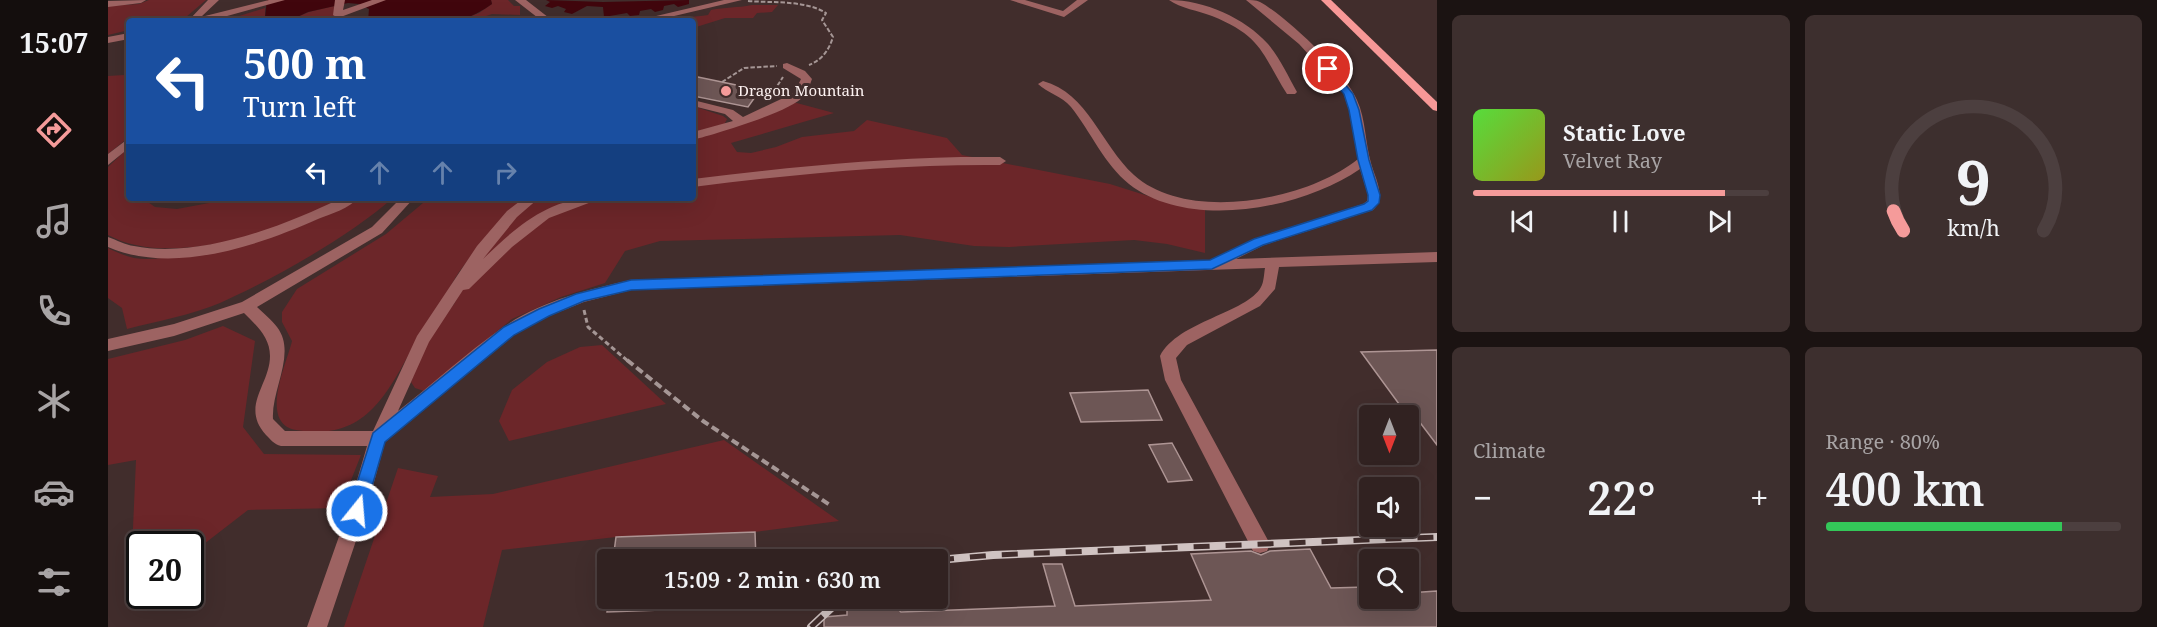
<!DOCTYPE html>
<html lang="en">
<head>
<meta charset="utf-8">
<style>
  body { margin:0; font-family:"Noto Serif",serif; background:#3d2f2e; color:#f1f3f6; height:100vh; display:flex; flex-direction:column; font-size:22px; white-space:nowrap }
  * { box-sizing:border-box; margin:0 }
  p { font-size:20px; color:#a8a4a5 }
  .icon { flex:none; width:33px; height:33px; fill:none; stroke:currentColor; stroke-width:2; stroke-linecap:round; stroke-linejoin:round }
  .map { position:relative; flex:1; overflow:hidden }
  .drawer { display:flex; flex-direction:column; gap:15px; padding:15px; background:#1b1312; width:720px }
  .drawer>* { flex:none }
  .guide { position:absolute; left:18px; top:18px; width:570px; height:183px; border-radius:6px; box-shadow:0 6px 24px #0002,0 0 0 2px #4c3f3f; background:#1a4fa0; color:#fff; overflow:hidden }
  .needle { width:39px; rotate:180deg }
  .controls { position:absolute; left:1251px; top:405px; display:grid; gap:12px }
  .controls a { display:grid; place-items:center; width:60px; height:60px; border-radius:6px; background:#312221; box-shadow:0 6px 24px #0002,0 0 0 2px #4c3f3f; font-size:30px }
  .speed { position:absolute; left:18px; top:531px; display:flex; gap:12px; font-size:30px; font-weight:700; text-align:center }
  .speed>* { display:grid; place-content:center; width:78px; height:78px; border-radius:50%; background:#312221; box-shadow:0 6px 24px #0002,0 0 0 2px #4c3f3f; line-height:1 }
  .speed .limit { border:3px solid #111; border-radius:9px; background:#fff; color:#111 }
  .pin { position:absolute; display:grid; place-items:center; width:51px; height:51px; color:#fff; margin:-26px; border:3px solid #fff; border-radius:50%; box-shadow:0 2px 6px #0007 }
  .me { position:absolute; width:66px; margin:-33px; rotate:17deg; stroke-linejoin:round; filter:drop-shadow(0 0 4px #0008) }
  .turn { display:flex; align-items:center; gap:21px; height:126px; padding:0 18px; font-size:27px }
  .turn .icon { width:78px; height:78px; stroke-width:2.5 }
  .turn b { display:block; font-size:42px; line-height:51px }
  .lanes { display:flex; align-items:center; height:57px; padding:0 18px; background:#0003; justify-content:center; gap:30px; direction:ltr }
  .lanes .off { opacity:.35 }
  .big { font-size:45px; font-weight:600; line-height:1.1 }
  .drawer .widget { flex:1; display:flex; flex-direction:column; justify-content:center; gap:9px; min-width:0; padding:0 21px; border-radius:9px; background:#3d2f2e }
  .drawer .dial { align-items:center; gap:0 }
  .dial svg { height:156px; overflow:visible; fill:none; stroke:#4c3f3f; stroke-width:7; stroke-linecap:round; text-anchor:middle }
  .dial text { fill:#f1f3f6; stroke:none }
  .song { display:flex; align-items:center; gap:18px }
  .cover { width:72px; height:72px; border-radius:9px; background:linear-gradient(135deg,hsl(110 70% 55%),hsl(60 70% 35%)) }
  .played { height:6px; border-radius:3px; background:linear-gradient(90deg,#f59b9a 85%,#4c3f3f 85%) }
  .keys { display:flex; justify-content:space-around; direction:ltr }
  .heat { display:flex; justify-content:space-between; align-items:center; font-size:33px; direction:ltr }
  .charge { height:9px; border-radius:4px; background:linear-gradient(90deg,#34c759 80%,#4c3f3f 0) }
  .drawer .tiles { flex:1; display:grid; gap:15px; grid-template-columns:repeat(2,1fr) }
  .trip { position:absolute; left:489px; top:549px; width:351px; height:60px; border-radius:6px; background:#312221; box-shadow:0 6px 24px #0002,0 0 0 2px #4c3f3f; font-weight:600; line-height:60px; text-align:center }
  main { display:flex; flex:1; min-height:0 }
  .tab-bar { display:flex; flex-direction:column; width:108px; justify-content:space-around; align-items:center; background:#140e0d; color:#a8a4a5 }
  .tab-bar .icon { width:42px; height:42px }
  .tab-bar .active { color:#f59b9a }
  .tab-bar b { font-size:27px; color:#f1f3f6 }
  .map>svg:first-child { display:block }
  .green { fill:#6c2629 }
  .water { fill:#41060d }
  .building { fill:#6d5655; stroke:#ae9594; stroke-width:1.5 }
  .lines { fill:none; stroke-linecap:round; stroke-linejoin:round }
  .path-far2 { stroke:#a59695; stroke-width:2; stroke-dasharray:4.5 2; stroke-linecap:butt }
  .path-far1 { stroke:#a59695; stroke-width:3; stroke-dasharray:5 3; stroke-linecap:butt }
  .path { stroke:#a59695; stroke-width:4; stroke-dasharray:8 4; stroke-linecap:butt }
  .minor { fill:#9d6362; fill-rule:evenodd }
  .major { fill:#f79897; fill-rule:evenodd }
  .rail-casing { stroke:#d0c3c2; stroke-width:8 }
  .rail { stroke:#412d2c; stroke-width:5; stroke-dasharray:16; stroke-linecap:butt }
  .route { fill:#1a73e8; stroke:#114b97; stroke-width:1.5 }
  .poi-dot { fill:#f59b9a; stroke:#412d2c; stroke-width:2 }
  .labels { text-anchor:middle; stroke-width:6; stroke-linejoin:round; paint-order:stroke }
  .far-poi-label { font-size:15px; fill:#fdf2f1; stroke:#412d2c; text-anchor:start }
</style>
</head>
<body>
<main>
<nav class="tab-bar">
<b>15:07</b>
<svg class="icon active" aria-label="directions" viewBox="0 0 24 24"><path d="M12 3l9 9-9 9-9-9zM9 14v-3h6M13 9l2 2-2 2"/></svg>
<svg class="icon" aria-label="music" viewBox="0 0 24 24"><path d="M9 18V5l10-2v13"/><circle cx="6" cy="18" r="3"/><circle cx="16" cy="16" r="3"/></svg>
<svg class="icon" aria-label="phone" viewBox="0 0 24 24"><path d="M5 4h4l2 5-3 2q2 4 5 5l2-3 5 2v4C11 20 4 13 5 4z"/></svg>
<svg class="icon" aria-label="climate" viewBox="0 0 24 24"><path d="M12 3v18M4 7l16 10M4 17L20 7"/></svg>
<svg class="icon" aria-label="car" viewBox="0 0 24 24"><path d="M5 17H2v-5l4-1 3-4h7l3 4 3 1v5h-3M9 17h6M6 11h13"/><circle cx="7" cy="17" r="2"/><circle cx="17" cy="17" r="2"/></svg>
<svg class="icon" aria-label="filters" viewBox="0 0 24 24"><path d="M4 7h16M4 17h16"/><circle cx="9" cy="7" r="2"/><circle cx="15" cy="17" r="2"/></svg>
</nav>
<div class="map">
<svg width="1329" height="627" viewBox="0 0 1329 627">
  <rect width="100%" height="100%" fill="#412d2c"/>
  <g class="green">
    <path d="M41,0H98L78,17L63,21H21V30L0,35V6L31,4Z"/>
    <path d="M383,0H400L406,6H412V15L384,14L364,21H351L371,13L384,4Z"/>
    <path d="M644,5H670L664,12L649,13L645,18H617L585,28V21H559C575,15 586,18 600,15L603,10C617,7 629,8 644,5Z"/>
    <path d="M226,6V21H115L157,8V17L187,18L201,12Z"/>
    <path d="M21,71V137L0,154V76L16,75Z"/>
    <path d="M685,102L726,113L623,143L629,152L643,153L668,147L694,137L746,131L759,120L839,138L854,155L1002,184L1059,202L1097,210V253L1059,244L1026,240L901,247L866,246L792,235L552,241L517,251L497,283L453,297L404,319L316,391L307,388L303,382L315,349L329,324L346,304L361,277L403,221L430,198H585V139Z"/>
    <path d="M585,106L615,116L619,119L616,125L585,133Z"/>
    <path d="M21,147V198H34L47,207L69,209L128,198H235C211,208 187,222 163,230C116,245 45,260 0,235V167Z"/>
    <path d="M252,198H285C240,237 166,279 112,303C83,315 50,321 19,329L14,308L0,298V248C8,252 17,256 26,258C41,261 58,257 72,256C137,249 195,229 252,198Z"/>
    <path d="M321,198H420C396,220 373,242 354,268C345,280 339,294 331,307C323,320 314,332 306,345C278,396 256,442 188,430C150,423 179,363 184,341L174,322V312L189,289L278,234Z"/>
    <path d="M115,326L147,341L135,427L156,454L253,455L232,508L140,510L83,554L82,544H32L31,573H23L28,460L0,465V359L77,340Z"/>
    <path d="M494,345L558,404L401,441L391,421L404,390L439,362L472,347Z"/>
    <path d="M616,440L731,521L647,532L508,537L394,550L375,627H236L290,468L330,476L322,497L385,494Z"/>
  </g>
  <g class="water">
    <path d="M159,0H383L384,4C348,29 341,17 302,18C288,18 274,21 260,21L261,9L251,4L240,3L200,12L187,18L171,20L157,17Z"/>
    <path d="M438,0L495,2L581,0V4L570,7L566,4L556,6L555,10L547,12L543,9L532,11L531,15L522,16L519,13L496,17L495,7L479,6L464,14L456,12L458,9L450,6L444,8L437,6L442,2Z"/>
  </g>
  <g class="building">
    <path d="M585,76L614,82L652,90L640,107L585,96Z"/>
    <path d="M1329,350V445L1298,404H1291L1253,352Z"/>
    <path d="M1040,390L1054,420L973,422L962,393Z"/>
    <path d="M1064,443L1084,480L1060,482L1041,445Z"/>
    <path d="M647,532L648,560H505L508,537Z"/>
    <path d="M1202,549L1223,588L1258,587L1262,598H1300V593L1329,591V627H716V617L739,615V607L755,598H777L793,612L947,606L935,564H954L967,606L1103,600L1083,554L1143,551L1153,555L1162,551Z"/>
    <path d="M501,598H581V609L499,612Z"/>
  </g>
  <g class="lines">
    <g class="path-far2">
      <path d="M640,1C665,3 697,0 718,13L714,20L725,37C721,50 714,60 701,65"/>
      <path d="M614,82L636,68L669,66"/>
      <path d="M666,91L675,77"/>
    </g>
    <path class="path-far1" d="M476,310L480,327L521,362"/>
    <path class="path" d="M519,360L595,421L722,505"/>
    <g class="minor">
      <path d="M38,0L33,3L0,7V1Z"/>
      <path d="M100,0H111L93,17L161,0H177L101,21H80Z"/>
      <path d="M227,0H237L235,10L264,0H278L230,18L225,15Z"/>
      <path d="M407,0H418L445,21H434Z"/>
      <path d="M616,0H634L545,21H527Z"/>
      <path d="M902,0H917L955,11L969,0H980L956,17Z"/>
      <path d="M1061,0C1096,0 1137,18 1160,44C1172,58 1180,76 1189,92L1187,94H1179C1154,54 1154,36 1104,16C1091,11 1072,8 1061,0Z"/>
      <path d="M1138,0C1143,0 1148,0 1152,2C1178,16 1238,73 1249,100C1258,120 1257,142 1263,163C1267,178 1279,198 1265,210L1156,245L1128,259L1329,252V262L1171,267L1167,289L1152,306L1079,345L1068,358L1073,380L1162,544L1159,551L1152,553L1145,551L1057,380L1052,356C1070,321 1139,313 1153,287C1156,282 1156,273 1157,268L523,290L476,302L441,316L406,335L277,442L258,511L219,627H199L240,511L259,446H173C166,444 163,440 158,435C132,406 162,385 162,356C162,337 148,325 136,313L66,336L0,351V339L66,324L134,302L264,227L293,198H306L274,233L149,307C156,314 164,320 169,327C189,353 163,390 165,419L177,431H265L309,336L369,246L399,211L416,198H431L409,217L375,259C407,228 440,198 487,198L486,201L441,218L404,247L361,289L355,290L321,342L290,411C325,384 358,353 394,328C432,301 479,290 523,280L1103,260L1146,239L1255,204L1259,201L1260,195L1252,169C1194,209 1081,231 1021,184C996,164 983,132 963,107C954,96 939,93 930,84L935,81C980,93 993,145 1026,175C1079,223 1198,201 1250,159L1243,116L1235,92L1191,44Z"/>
      <path d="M21,33V39L0,43V37Z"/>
      <path d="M679,63L697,71L704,79C702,84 700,92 696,96C683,112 607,134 585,140V132L625,121L617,114L585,106V100L625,110L635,117L686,93L693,79L675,68V64Z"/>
      <path d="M21,138V148L0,165V154Z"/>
      <path d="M853,157H892L898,161L892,165C789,164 687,174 585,187V179C674,168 763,159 853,157Z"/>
      <path d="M233,198H250C242,208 223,214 210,219C149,246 65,275 0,247V237C9,240 17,245 26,246C90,259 177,226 233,198Z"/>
    </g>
    <path class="major" d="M1213,0H1223L1329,102V111L1325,110Z"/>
    <defs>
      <g id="rail">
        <path d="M830,560L885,555L1329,537"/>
        <path d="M703,627L734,598"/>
      </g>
    </defs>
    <use href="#rail" class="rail-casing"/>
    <use href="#rail" class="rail"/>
  </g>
  <path class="route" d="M1216,67H1223L1245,94L1251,110L1261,160L1272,195L1271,203L1264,210L1155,245L1104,269L523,290L476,301L441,316L406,335L277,442L255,517L249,519L243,517L240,511L265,433L396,327L431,309L468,294L523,280L1102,260L1146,239L1256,204L1260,201V195L1250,160L1241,110L1236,94L1216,71Z"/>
  <circle class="poi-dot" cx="618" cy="91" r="6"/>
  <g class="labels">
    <g class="far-poi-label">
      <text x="630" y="96">Dragon Mountain</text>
    </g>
  </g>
</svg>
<div class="controls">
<a><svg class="needle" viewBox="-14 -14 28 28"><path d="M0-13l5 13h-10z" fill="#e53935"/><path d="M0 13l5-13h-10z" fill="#a8a4a5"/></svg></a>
<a><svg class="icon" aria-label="sound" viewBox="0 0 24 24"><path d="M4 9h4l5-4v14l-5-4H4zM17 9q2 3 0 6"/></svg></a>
<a><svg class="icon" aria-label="search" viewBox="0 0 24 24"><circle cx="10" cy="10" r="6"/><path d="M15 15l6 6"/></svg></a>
</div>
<div class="speed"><div class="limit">20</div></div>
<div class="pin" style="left:1220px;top:69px;background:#d93025"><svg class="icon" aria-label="arrive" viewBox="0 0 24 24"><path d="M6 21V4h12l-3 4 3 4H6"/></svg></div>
<svg class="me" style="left:249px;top:511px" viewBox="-20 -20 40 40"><circle r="17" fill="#1a73e8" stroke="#fff" stroke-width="3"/><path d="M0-11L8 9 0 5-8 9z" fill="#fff"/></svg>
<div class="trip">15:09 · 2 min · 630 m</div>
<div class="guide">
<div class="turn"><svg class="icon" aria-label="left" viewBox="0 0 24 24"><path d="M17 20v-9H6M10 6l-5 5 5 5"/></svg><div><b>500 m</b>Turn left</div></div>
<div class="lanes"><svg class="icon" aria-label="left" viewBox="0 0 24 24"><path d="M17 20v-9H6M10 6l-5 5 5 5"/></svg><svg class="icon off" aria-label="ahead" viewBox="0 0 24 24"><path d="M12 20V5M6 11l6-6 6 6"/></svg><svg class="icon off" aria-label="ahead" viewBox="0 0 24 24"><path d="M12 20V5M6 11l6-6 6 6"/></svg><svg class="icon off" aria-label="right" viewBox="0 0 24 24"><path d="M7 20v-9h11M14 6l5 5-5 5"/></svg></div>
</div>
</div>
<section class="drawer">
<div class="tiles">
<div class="widget">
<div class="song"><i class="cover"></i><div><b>Static Love</b><p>Velvet Ray</p></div></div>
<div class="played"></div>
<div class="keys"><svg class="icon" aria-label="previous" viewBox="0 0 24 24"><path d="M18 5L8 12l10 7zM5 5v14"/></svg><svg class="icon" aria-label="pause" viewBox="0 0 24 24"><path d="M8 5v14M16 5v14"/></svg><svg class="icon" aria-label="next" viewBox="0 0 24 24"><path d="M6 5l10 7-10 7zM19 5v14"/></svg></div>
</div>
<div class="widget dial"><svg viewBox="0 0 100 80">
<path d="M14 69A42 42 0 1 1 86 69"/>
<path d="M14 69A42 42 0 0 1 9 59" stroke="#f59b9a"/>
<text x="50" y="56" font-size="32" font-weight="700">9</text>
<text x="50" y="72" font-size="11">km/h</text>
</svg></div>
<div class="widget"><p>Climate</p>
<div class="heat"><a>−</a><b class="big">22°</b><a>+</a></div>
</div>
<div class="widget"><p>Range · 80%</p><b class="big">400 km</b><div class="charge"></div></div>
</div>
</section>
</main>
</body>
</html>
